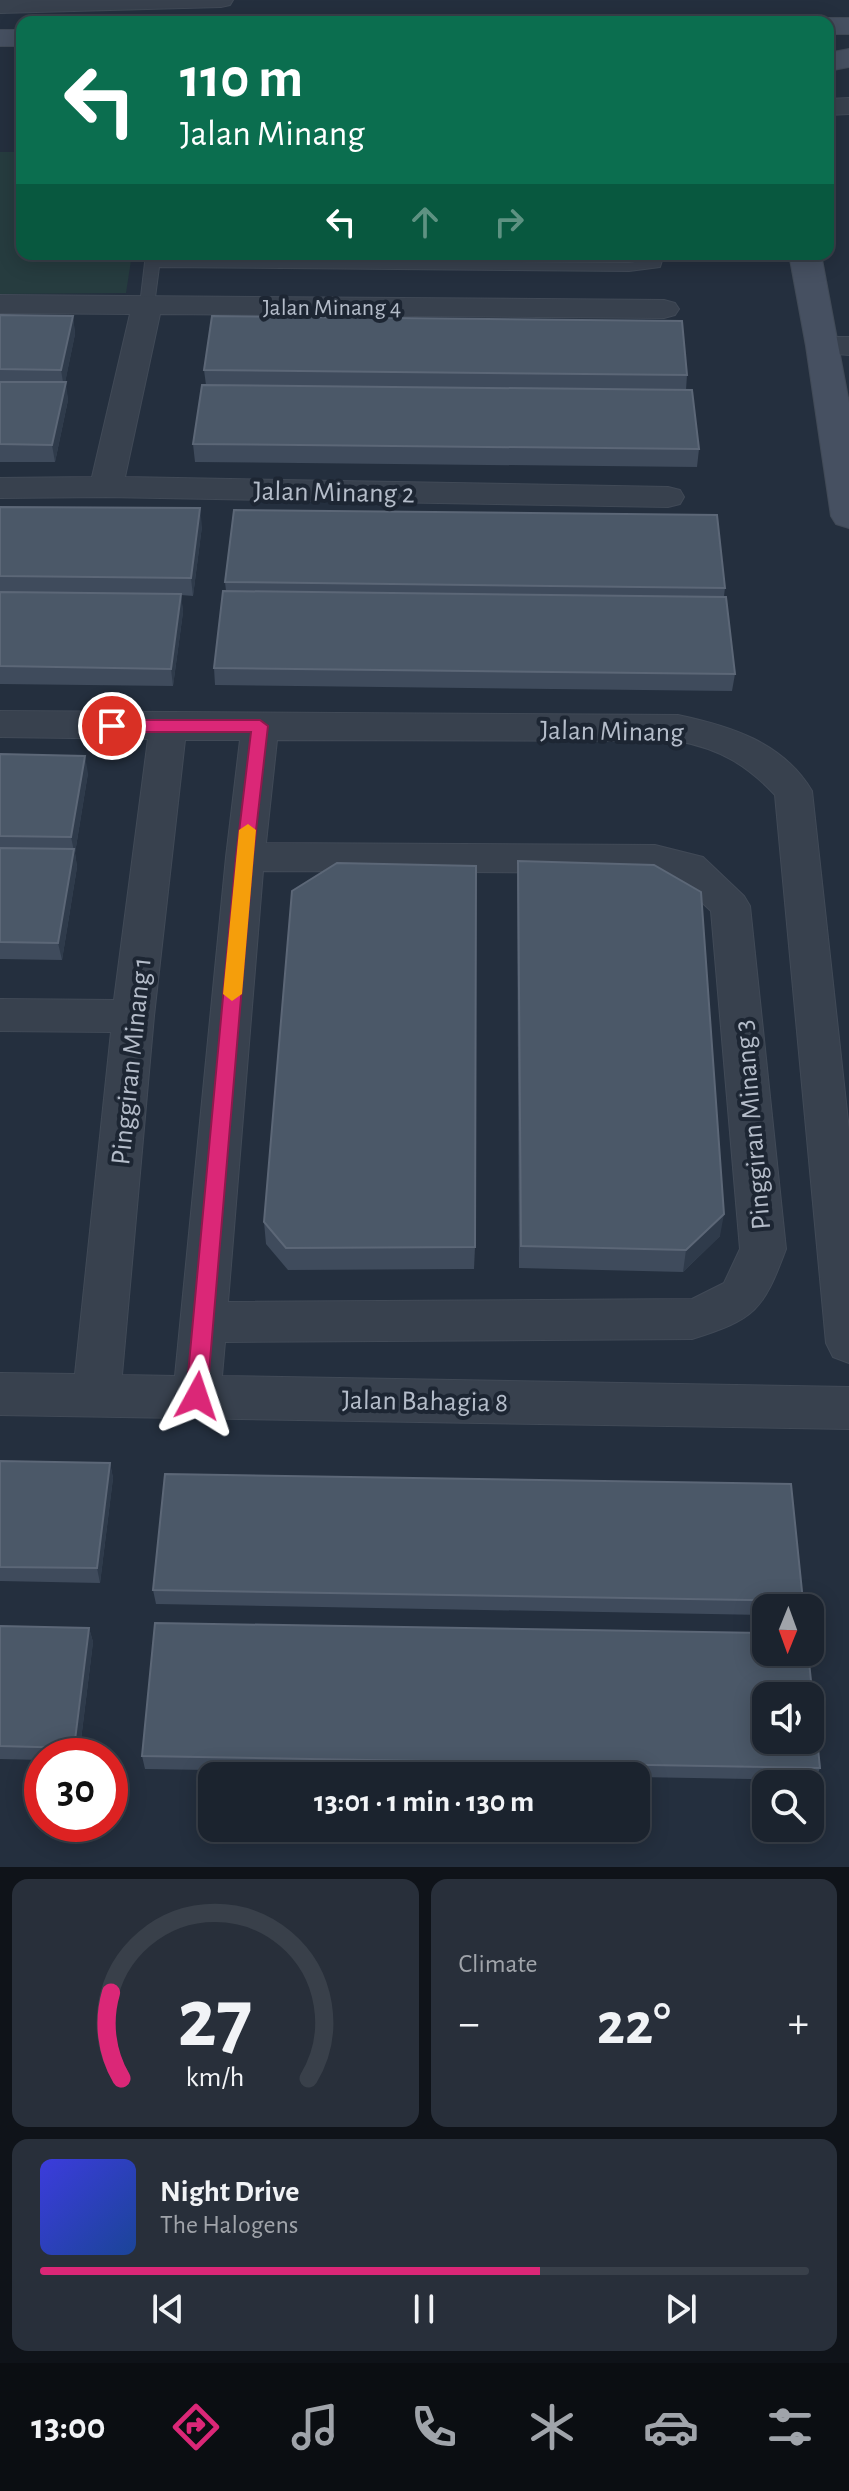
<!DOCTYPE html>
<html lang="en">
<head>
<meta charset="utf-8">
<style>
  body { margin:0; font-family:"Alegreya Sans",sans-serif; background:#282f3a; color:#f1f3f6; height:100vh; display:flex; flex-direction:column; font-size:30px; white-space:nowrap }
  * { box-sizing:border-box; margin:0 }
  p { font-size:26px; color:#a0a4aa }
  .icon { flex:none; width:44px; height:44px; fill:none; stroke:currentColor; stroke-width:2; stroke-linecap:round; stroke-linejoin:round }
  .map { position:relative; height:1867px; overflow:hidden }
  .side { display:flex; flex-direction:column; gap:12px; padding:12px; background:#0f1319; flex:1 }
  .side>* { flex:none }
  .top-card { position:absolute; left:16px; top:16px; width:818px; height:244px; border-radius:16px; box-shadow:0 4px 20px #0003,0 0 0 2px #39404a; background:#0b6e4f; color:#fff; overflow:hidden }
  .needle { width:52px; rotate:181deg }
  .controls { position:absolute; left:752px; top:1594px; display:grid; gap:16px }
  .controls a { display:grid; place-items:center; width:72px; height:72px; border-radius:16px; background:#1b232e; box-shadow:0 4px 20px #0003,0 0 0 2px #39404a; font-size:40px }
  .speed { position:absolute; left:24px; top:1738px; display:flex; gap:16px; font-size:40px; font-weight:700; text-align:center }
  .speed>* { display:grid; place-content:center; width:104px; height:104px; border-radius:50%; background:#1b232e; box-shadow:0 4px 20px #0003,0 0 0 2px #39404a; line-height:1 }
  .speed .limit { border:12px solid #d22; background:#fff; color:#111 }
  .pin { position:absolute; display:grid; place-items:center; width:68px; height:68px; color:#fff; margin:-34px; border:4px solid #fff; border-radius:50%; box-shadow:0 2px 8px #0007 }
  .me { position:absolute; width:88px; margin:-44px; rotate:5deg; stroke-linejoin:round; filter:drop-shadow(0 0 6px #0008) }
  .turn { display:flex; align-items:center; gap:28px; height:168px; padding:0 32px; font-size:36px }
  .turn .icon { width:104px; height:104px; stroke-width:2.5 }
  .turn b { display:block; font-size:56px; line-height:68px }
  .lanes { display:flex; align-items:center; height:76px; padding:0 32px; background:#0003; justify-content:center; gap:40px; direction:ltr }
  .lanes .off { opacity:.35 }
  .big { font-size:60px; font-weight:700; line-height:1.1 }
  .side .card { flex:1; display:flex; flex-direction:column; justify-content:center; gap:12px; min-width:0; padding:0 28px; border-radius:16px; background:#282f3a }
  .side .dial { align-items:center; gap:0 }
  .dial svg { height:208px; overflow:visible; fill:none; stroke:#39404a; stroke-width:7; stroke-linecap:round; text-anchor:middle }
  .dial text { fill:#f1f3f6; stroke:none }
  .song { display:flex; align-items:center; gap:24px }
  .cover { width:96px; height:96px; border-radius:12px; background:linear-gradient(135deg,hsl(240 70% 55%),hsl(220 70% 35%)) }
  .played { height:8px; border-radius:4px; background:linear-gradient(90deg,#db2777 65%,#39404a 65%) }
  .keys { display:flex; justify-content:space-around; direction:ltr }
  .heat { display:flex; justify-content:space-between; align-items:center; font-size:44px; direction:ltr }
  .side .tiles { flex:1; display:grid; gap:12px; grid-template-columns:1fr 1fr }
  .card:last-child { grid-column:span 2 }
  .trip { position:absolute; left:198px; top:1762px; width:452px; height:80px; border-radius:16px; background:#1b232e; box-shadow:0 4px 20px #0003,0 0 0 2px #39404a; font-weight:700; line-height:80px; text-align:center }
  .menu { display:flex; height:128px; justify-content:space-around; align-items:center; background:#0b0e12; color:#a0a4aa }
  .menu .icon { width:56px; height:56px }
  .menu .selected { color:#db2777 }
  .menu b { font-size:36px; color:#f1f3f6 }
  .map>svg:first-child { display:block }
  .green { fill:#263c3f }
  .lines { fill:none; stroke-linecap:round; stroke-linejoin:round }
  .lane-casing { stroke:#414a57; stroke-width:2 }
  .street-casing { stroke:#414a57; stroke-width:2 }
  .secondary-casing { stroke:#414a57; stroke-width:2 }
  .lane { fill:#38414e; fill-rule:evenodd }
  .street { fill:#38414e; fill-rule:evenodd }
  .secondary { fill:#465061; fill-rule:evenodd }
  .wall { fill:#3f4b5c }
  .shaded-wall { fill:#2f3b4b }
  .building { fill:#4b5868; stroke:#5c6777; stroke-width:2; fill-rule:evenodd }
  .route { fill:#db2777; stroke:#8e194d; stroke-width:2 }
  .slow { fill:#f59e0b }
  .labels { text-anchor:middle; stroke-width:8; stroke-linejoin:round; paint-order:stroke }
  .far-street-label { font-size:24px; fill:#b4bcc9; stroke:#1d2633 }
  .street-label { font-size:28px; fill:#b4bcc9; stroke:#1d2633 }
</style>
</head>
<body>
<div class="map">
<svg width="849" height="1867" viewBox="0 0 849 1867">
  <rect width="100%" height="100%" fill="#242f3e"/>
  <path class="green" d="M0,152H22V254H132L126,293L0,294Z"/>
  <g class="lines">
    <defs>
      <path id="lane" d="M146,254H160V259L629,263L648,260L650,254H664L660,267L629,271L159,267L154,305L147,309L140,305Z"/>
      <g id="street">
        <path d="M0,0H233L230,5L221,7L0,13Z"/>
        <path d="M849,98V114L828,115V99Z"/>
        <path d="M0,295L664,300L675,303L679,309L675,315L664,318L160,314L125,477L668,487L680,490L684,497L680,504L668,507L106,497L0,498V478L92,477L130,314L0,313Z"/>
        <path d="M823,337H849V355L812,352L808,346L812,340Z"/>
        <path d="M0,711L678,715C730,726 783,742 812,791L849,1130V1363L833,1357L826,1343L775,795C746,764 719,749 678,741L277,740L266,843L655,845L703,857L744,896L750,906L786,1249C763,1311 755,1319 692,1339L225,1342L222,1376L849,1387V1429L0,1415V1373L75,1374L111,1032L0,1031V999L114,1000L148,739L0,737ZM185,740H240L226,857L175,1376L122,1375L154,1016ZM263,871L655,873L676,878L711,911L740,1249L724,1283L692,1299L228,1302Z"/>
      </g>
      <g id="secondary">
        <path d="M828,18H849V34H828V22H817Z"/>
        <rect x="0" y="30" width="22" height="16"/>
        <path d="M849,49V67L828,71V53Z"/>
        <path d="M789,254H821L849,403V528L836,524L831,516L806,346Z"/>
      </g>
    </defs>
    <use href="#lane" class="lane-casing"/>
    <use href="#street" class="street-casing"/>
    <use href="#secondary" class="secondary-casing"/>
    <use href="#lane" class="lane"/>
    <use href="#street" class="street"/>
    <use href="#secondary" class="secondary"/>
  </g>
  <g class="wall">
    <path d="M0,315L73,316L75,334L65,382L68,400L55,462H0Z"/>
    <path d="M204,370L687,375L686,390L699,449L697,467L195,462L193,444L206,385Z"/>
    <path d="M0,507L202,526L193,596L181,595L183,612L173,686L0,684Z"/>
    <path d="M225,582L725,588L724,596L735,674L732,691L215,685L214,668L226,591Z"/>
    <path d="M0,754L88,773L75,853L77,867L62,960L0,959Z"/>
    <path d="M518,861L720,1236L683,1272L519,1268L517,884Z"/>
    <path d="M264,1222L475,1247L474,1269L288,1270L266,1244Z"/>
    <path d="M0,1461L110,1463L113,1478L100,1583L0,1581Z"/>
    <path d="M153,1590L803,1601L801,1608H766V1615L156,1604Z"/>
    <path d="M0,1626L89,1628L93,1642L79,1756H42V1760L0,1759Z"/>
    <path d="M142,1756L820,1768L815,1780L636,1777V1776H566L145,1769Z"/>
  </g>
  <g class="shaded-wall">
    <path d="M73,316L75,334L64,388L61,370Z"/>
    <path d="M66,382L68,400L55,462L52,445Z"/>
    <path d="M200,508L202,526L193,596L191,578Z"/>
    <path d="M181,594L183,612L173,686L171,669Z"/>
    <path d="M85,756L88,773L75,853L77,867L62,960L58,943L74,851L71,837Z"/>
    <path d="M724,1214L720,1236L683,1272L686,1250Z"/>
    <path d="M110,1463L113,1478L100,1583L97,1568Z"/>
    <path d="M89,1628L93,1642L79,1756H77L74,1748Z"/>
  </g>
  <g class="building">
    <path d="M0,315L73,316L61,370L0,369Z"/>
    <path d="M212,316L682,321L687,375L204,370Z"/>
    <path d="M0,382H66L52,445L0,444Z"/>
    <path d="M202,385L692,390L699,449L193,444Z"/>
    <path d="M0,507L200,508L191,578L0,576Z"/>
    <path d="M234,510L717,515L725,588L225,582Z"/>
    <path d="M223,591L726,597L735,674L214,668Z"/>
    <path d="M0,592L181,594L171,669L0,666Z"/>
    <path d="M0,754L85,756L71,837L0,836Z"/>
    <path d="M0,848L74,849L58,943L0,942Z"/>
    <path d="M518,861L654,865L701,892L724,1214L686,1250L521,1246Z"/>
    <path d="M337,863L476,866L475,1247L286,1248L264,1222L292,891Z"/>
    <path d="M0,1461L110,1463L97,1568L0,1567Z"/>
    <path d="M165,1474L791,1484L803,1601L153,1590Z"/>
    <path d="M155,1623L766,1633V1652H808L820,1768L142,1756ZM766,1696H810V1740H766Z"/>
    <path d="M0,1626L89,1628L74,1748L0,1746Z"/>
  </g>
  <path class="route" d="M112,720H260L268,726L253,857L207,1396L204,1402L197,1405L189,1402L186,1396L236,857L251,732H112L104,726Z"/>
  <path class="slow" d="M248,824L256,830L242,994L232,1001L223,994L239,830Z"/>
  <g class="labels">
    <g class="far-street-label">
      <text x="332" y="315">Jalan Minang 4</text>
    </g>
    <g class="street-label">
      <text transform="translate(334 491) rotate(1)" y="10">Jalan Minang 2</text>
      <text transform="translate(612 730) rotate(1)" y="10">Jalan Minang</text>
      <text transform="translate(130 1061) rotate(-84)" y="10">Pinggiran Minang 1</text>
      <text transform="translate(751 1125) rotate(-95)" y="10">Pinggiran Minang 3</text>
      <text transform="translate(425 1400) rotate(1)" y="10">Jalan Bahagia 8</text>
    </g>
  </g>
</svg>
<div class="controls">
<a><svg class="needle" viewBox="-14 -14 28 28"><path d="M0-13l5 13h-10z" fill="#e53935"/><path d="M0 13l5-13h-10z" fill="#a0a4aa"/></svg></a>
<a><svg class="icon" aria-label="sound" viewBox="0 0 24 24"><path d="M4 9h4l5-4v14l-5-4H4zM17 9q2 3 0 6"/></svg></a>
<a><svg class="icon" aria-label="search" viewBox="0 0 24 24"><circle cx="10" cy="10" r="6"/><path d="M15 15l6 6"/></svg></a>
</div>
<div class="speed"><div class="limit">30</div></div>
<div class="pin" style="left:112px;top:726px;background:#d93025"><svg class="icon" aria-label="arrive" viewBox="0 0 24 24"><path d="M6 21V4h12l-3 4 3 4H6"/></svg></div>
<svg class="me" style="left:197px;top:1396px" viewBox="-20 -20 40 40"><path d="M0-17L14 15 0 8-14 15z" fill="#db2777" stroke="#fff" stroke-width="4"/></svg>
<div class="trip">13:01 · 1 min · 130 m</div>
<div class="top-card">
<div class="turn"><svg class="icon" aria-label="left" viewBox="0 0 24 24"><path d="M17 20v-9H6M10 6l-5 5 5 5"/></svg><div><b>110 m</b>Jalan Minang</div></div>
<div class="lanes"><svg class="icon" aria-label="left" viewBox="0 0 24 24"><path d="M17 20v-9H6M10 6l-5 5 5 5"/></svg><svg class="icon off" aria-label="ahead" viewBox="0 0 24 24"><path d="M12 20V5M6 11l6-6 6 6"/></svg><svg class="icon off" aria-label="right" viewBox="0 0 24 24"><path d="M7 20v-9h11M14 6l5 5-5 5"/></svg></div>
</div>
</div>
<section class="side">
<div class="tiles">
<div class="card dial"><svg viewBox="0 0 100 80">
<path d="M14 69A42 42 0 1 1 86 69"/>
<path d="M14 69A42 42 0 0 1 10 36" stroke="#db2777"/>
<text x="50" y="56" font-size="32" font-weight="700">27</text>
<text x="50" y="72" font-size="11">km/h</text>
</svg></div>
<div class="card"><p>Climate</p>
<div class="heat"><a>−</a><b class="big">22°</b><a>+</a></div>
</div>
<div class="card">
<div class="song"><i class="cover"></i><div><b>Night Drive</b><p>The Halogens</p></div></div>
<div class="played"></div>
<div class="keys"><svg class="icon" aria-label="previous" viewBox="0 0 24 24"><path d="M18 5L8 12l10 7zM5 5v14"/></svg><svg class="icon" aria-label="pause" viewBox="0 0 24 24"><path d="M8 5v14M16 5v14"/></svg><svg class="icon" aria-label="next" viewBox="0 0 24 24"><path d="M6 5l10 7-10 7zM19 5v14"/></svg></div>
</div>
</div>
</section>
<nav class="menu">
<b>13:00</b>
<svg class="icon selected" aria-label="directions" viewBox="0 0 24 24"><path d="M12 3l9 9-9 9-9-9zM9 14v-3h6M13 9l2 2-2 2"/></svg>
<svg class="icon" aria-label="music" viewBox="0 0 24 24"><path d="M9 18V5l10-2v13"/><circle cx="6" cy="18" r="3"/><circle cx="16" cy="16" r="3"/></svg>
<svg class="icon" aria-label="phone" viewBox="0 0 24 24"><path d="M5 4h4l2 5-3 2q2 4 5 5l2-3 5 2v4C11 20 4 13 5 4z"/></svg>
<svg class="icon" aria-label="climate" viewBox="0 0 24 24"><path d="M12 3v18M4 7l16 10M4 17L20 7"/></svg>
<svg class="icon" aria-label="car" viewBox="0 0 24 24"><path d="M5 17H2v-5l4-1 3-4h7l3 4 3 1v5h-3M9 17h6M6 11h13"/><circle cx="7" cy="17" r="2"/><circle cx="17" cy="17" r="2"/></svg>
<svg class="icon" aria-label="filters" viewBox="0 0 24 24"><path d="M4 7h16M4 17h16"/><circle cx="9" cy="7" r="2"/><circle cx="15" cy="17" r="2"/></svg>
</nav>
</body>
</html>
